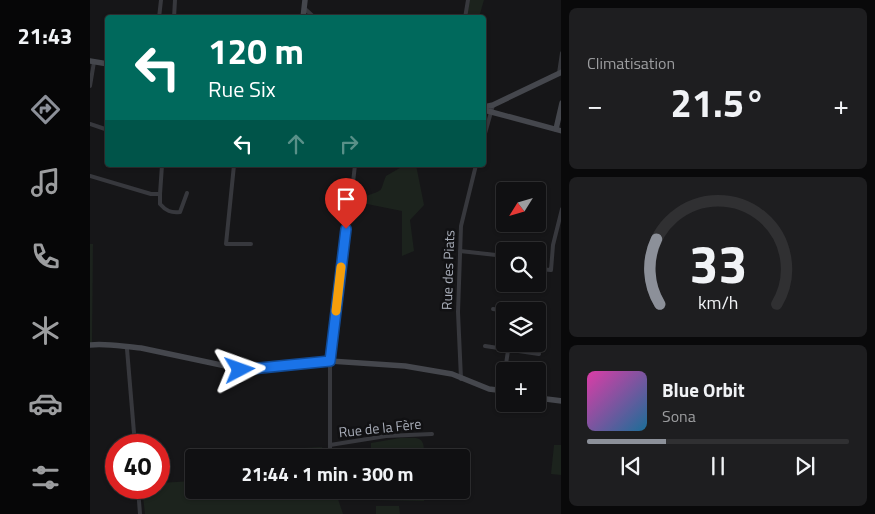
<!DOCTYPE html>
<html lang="fr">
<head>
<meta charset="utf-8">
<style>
  body { margin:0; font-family:"Titillium Web",sans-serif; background:#1e1e20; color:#f1f3f6; height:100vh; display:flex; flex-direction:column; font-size:19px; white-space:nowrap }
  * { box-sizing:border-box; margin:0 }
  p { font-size:16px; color:#9c9d9f }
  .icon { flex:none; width:28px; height:28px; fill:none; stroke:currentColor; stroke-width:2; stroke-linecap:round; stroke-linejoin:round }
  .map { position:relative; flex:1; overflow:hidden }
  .side { display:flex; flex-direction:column; gap:8px; padding:8px; background:#09090a; width:314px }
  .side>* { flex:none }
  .hud { position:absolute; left:15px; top:15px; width:381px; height:152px; border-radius:5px; box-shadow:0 1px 4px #0004,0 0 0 1px #303032; background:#00695c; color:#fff; overflow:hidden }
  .needle { width:32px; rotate:233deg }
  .buttons { position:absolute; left:406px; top:182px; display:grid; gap:10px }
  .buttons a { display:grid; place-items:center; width:50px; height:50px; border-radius:5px; background:#101012; box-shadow:0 1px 4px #0004,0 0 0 1px #303032; font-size:25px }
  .speed { position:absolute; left:15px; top:434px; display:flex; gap:10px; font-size:25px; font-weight:700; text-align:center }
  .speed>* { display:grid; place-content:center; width:65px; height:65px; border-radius:50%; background:#101012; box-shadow:0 1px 4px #0004,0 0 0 1px #303032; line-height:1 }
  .speed .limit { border:8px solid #d22; background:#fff; color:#111 }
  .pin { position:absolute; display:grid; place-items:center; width:42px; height:42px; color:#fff; margin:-51px -21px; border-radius:50% 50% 50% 0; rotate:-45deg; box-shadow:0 0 5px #0007 }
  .pin .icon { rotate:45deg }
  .me { position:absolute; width:55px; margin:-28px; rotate:86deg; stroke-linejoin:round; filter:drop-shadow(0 0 4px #0008) }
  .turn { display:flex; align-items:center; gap:18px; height:105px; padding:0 20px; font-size:22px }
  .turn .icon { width:65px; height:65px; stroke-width:2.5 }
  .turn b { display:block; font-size:35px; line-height:42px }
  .lanes { display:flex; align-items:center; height:48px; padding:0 20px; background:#0003; justify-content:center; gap:25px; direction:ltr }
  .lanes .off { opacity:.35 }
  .big { font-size:38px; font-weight:700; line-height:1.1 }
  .side .widget { flex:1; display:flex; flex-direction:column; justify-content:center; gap:8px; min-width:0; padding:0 18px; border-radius:8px; background:#1e1e20 }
  .side .dial { align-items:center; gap:0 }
  .dial svg { height:130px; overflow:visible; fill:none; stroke:#303032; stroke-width:7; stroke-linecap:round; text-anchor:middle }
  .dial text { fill:#f1f3f6; stroke:none }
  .song { display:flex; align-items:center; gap:15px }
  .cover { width:60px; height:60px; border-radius:8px; background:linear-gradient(135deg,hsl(320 70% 55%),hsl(200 70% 35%)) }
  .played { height:5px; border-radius:2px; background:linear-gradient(90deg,#8c9099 30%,#303032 30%) }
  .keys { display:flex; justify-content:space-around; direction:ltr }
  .heat { display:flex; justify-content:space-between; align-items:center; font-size:28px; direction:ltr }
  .trip { position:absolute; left:95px; top:449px; width:285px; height:50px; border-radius:5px; background:#101012; box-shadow:0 1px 4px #0004,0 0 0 1px #303032; font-weight:700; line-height:50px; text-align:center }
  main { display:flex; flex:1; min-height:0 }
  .dock { display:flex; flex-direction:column; width:90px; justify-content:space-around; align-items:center; background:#060607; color:#9c9d9f }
  .dock .icon { width:35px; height:35px }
  .dock .active { color:#8c9099 }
  .dock b { font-size:22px; color:#f1f3f6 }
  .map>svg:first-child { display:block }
  .green { fill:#1c231d }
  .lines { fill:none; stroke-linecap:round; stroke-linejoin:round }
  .street { stroke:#37383d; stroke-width:4 }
  .secondary { stroke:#45474d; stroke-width:5.5 }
  .route-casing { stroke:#114b97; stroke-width:12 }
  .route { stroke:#1a73e8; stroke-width:9 }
  .slow { stroke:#f59e0b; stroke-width:9 }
  .labels { text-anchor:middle; stroke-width:5; stroke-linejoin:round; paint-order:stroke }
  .street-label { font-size:14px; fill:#a8adb8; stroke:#111113 }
</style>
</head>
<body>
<main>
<nav class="dock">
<b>21:43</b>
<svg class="icon active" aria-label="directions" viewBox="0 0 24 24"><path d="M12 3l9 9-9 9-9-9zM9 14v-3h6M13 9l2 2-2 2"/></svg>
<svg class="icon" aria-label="music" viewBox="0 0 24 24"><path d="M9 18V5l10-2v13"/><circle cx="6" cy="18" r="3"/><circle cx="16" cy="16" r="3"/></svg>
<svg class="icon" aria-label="phone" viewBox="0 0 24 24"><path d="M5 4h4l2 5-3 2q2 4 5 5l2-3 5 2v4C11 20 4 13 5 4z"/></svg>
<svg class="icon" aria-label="climate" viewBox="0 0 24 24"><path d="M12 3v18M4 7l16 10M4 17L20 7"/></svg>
<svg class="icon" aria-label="car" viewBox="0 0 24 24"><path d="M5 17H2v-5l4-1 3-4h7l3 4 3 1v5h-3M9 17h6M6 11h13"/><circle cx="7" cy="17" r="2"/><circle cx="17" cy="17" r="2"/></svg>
<svg class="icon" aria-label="filters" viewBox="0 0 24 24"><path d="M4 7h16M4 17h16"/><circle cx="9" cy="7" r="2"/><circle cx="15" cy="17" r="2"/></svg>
</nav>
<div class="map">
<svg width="472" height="514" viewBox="0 0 472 514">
  <rect width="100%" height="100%" fill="#161618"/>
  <g class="green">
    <path d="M379,0H394L389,17L377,18Z"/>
    <path d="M315,165H326L334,205L320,220L324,251L312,256V211L262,201L265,192L276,196C296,189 289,192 296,176Z"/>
    <path d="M0,244H3L2,343H0Z"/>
    <path d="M310,438C329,438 335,435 334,457H281V443Z"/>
    <path d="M464,445H471V475L461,474Z"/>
    <path d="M232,447L235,457H144V452Z"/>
    <path d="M104,481V490H245L253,514H55L52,488H69V483Z"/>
    <path d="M281,490H334V501L281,500Z"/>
    <path d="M286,506H309L310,514H286Z"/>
  </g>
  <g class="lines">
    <g class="street">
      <path d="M214,8L225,18"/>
      <path d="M69,18L71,0"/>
      <path d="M84,18L85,0"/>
      <path d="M375,18L378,0"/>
      <path d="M469,73L472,53"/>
      <path d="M0,86L4,62"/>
      <path d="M0,124L18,130"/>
      <path d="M394,137L403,105"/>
      <path d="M144,165L136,244H161"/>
      <path d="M0,176L61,194H70L72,165"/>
      <path d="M70,194V204C76,211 81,213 90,212L97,193"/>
      <path d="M250,197L262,191L265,165"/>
      <path d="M370,251L415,256"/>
      <path d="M448,269L461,270L463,245L472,209"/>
      <path d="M403,309L417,311"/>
      <path d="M395,346L449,354"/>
      <path d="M37,349L45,445"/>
      <path d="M371,379L368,312L371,226L386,165"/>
      <path d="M412,391L419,344"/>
      <path d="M240,445L296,436L342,434"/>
      <path d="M240,458V361L260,199"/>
      <path d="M48,488L50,514"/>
    </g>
    <g class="secondary">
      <path d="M213,18L215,0"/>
      <path d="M0,61L18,64"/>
      <path d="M394,107L403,105L472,72"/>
      <path d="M394,110L472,131"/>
      <path d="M466,129L472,103"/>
      <path d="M0,345C18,343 34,347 51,348L150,369L240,361L315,366L362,374L399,389L415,391"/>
      <path d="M448,398L472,401"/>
    </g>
  </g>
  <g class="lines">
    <defs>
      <path id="route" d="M150,370L240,361L256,229"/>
    </defs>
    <use href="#route" class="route-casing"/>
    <use href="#route" class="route"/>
    <path class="slow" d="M246,311L251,267"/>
  </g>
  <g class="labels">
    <g class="street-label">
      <text transform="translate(358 270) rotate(-88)" y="5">Rue des Piats</text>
      <text transform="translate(290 428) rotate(-6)" y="5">Rue de la Fère</text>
    </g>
  </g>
</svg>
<div class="buttons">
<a><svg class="needle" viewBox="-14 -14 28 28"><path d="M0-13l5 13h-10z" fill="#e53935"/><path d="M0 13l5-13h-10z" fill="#9c9d9f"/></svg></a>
<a><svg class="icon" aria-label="search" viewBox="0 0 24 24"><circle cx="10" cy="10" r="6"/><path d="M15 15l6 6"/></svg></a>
<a><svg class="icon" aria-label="layers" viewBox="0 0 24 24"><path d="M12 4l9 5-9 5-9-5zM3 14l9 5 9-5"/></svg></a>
<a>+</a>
</div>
<div class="speed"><div class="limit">40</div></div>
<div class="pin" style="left:256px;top:229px;background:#d93025"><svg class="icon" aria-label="arrive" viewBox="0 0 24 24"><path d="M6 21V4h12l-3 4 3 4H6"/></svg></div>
<svg class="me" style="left:150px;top:370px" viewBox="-20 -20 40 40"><path d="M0-17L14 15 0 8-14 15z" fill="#1a73e8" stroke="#fff" stroke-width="4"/></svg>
<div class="trip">21:44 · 1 min · 300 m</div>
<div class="hud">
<div class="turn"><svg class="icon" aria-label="left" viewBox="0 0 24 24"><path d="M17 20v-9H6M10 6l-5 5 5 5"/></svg><div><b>120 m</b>Rue Six</div></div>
<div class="lanes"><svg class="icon" aria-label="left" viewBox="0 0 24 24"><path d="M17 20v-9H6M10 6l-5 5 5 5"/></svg><svg class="icon off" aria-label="ahead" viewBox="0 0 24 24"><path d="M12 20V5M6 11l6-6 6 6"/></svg><svg class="icon off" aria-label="right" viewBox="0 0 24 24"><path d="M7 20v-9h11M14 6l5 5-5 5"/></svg></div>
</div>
</div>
<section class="side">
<div class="widget"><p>Climatisation</p>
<div class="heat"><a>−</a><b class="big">21.5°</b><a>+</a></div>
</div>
<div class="widget dial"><svg viewBox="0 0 100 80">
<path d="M14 69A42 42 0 1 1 86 69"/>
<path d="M14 69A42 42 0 0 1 12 29" stroke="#8c9099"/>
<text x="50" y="56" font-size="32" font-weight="700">33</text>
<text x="50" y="72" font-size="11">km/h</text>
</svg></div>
<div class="widget">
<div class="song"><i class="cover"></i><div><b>Blue Orbit</b><p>Sona</p></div></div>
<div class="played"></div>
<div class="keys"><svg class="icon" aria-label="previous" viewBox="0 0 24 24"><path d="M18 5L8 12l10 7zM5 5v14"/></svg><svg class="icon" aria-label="pause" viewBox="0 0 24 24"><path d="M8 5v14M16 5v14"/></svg><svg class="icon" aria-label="next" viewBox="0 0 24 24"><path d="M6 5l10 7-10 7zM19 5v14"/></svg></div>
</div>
</section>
</main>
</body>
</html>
